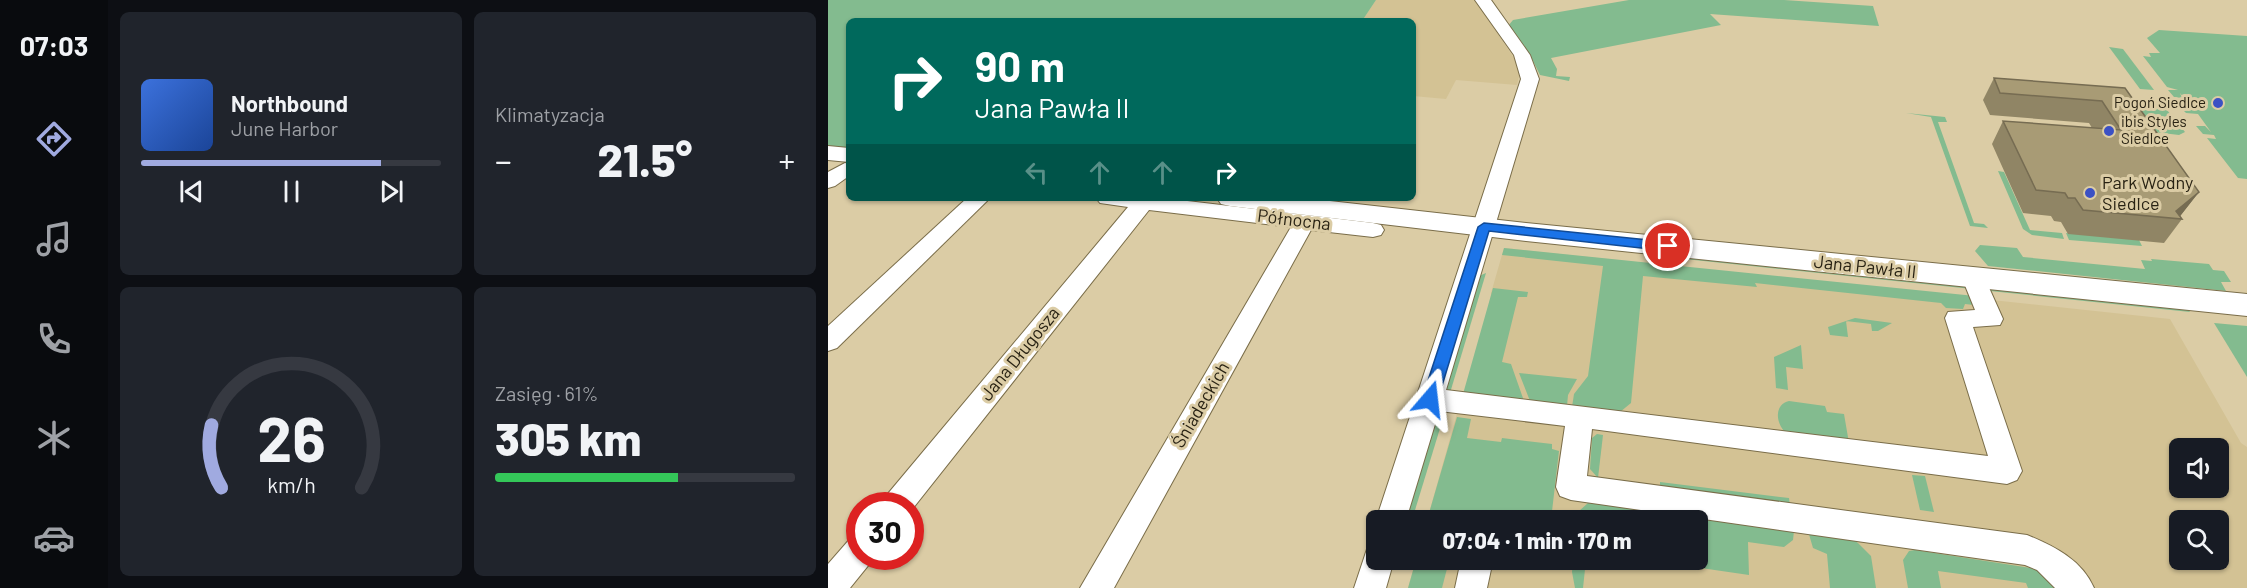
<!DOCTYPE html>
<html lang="pl">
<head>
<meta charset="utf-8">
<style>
  body { margin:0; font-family:Barlow,sans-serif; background:#20242c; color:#f1f3f6; height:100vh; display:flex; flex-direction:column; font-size:22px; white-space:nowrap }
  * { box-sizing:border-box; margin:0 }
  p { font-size:20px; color:#9ea1a6 }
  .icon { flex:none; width:33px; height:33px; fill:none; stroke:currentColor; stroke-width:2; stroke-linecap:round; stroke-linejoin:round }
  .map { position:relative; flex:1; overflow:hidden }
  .panel { display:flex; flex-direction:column; gap:12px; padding:12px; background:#0d0f14; width:720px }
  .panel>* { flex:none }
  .hud { position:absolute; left:18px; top:18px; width:570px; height:183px; border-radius:9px; box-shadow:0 2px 4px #0004; background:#00695c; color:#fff; overflow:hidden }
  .tools { position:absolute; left:1341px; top:438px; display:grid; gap:12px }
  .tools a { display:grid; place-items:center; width:60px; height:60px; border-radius:9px; background:#171b24; box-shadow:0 2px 4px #0004; font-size:30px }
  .speed { position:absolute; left:18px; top:492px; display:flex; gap:12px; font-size:30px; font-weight:700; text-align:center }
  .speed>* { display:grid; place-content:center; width:78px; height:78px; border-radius:50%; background:#171b24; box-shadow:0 2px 4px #0004; line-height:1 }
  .speed .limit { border:9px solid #d22; background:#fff; color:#111 }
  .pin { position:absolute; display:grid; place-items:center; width:51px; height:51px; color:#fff; margin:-26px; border:3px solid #fff; border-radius:50%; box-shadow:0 2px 6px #0007 }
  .me { position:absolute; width:66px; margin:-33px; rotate:17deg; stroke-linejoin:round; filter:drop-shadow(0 0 4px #0008) }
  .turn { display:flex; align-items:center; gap:21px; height:126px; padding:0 30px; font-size:27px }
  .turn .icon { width:78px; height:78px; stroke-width:2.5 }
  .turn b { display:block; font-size:42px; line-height:51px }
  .lanes { display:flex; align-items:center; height:57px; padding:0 30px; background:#0003; justify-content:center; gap:30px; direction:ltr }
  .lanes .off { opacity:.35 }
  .big { font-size:45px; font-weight:800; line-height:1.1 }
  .panel .tile { flex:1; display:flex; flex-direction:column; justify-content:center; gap:9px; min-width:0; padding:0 21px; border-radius:9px; background:#20242c }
  .panel .dial { align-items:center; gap:0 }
  .dial svg { height:156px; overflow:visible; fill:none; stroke:#363941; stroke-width:7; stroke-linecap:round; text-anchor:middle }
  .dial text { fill:#f1f3f6; stroke:none }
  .song { display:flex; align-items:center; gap:18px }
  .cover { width:72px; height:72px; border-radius:9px; background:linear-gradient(135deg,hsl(220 70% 55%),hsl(220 70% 35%)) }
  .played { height:6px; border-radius:3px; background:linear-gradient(90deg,#a0aae0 80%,#363941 80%) }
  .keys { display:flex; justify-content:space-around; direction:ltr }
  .heat { display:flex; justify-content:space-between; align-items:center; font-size:33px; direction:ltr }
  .charge { height:9px; border-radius:4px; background:linear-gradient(90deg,#34c759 61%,#363941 0) }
  .panel .tiles { flex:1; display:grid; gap:12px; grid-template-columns:repeat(2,1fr) }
  .trip { position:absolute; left:538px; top:510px; width:342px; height:60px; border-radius:9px; background:#171b24; box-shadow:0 2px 4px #0004; font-weight:800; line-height:60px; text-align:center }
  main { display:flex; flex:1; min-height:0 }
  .dock { display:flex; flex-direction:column; width:108px; justify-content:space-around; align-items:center; background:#090b0e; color:#9ea1a6 }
  .dock .icon { width:42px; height:42px }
  .dock .on { color:#a0aae0 }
  .dock b { font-size:27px; color:#f1f3f6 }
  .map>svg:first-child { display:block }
  .built { fill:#d3c294; fill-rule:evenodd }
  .green { fill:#83bb8f }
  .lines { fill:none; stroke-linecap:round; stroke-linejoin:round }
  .minor-casing { stroke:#7a6d49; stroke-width:2 }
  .major-casing { stroke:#7a6d49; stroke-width:2 }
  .minor { fill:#fff; fill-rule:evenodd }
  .major { fill:#fff; fill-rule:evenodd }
  .wall { fill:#908565 }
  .shaded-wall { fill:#766c52 }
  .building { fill:#a89b75; stroke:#766c52; stroke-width:1.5 }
  .route { fill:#1a73e8; stroke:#114b97; stroke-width:1.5 }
  .poi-dot { fill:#3c51c4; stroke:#dbcca5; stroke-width:2 }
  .labels { text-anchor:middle; stroke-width:6; stroke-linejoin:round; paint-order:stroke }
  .far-poi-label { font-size:15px; fill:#282213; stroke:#dbcca5; text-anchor:end }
  .poi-label { font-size:18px; fill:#282213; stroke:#dbcca5; text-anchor:start }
  .street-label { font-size:18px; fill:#282213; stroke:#dbcca5 }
</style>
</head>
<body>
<main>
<nav class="dock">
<b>07:03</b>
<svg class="icon on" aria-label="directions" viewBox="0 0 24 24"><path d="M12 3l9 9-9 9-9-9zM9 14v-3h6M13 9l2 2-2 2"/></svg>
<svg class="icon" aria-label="music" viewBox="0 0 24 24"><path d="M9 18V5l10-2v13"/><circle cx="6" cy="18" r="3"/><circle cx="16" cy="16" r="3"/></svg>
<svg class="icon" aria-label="phone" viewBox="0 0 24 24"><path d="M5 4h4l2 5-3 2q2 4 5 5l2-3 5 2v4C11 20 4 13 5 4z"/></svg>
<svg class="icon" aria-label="climate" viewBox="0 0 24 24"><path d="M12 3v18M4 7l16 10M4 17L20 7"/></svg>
<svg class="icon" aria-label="car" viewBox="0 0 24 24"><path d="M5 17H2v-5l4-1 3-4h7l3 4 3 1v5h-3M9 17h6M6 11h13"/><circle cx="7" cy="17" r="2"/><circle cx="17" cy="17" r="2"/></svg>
</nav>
<section class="panel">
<div class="tiles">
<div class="tile">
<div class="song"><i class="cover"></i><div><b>Northbound</b><p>June Harbor</p></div></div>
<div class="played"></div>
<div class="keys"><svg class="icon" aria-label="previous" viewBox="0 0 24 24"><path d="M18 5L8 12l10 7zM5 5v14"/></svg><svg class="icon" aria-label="pause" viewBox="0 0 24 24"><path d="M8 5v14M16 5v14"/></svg><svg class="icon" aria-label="next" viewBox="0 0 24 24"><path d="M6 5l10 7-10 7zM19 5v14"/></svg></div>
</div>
<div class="tile"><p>Klimatyzacja</p>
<div class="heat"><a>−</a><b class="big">21.5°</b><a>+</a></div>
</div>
<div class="tile dial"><svg viewBox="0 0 100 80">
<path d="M14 69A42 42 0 1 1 86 69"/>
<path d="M14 69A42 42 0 0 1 9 37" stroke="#a0aae0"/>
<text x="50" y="56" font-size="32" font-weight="700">26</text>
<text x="50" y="72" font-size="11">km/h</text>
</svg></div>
<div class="tile"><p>Zasięg · 61%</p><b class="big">305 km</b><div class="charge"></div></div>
</div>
</section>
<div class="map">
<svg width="1419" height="588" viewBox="0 0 1419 588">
  <rect width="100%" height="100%" fill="#dbcca5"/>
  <g class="built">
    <path d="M548,0H647L690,64L692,72L689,85L628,80L618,99L585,96V21H534Z"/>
    <path d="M676,248L1342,319L1413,443L1419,447V588H580L588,560H870V520H599L630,410L667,397L663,293ZM1352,448H1390V488H1352ZM1352,520H1390V560H1352Z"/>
  </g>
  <g class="green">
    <path d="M0,0H548L534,21H21V150L0,148Z"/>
    <path d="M801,0H956L1045,6L1051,26L882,14L893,25L723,58L729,69L728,76L742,77L741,81L712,75L701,53L680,26L685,20Z"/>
    <path d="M1331,30L1419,36V179L1410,178L1379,138L1388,139L1386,135L1375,134L1368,126H1377L1383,132L1370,114L1358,113L1354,109H1365L1352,93L1354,98L1346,97L1340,90H1350L1339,87L1315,56L1323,57L1321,53H1332L1319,38Z"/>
    <path d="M1281,47L1295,49L1326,90L1312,89Z"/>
    <path d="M1309,106L1339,110L1357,132L1351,135L1326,132Z"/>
    <path d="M1078,113L1117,117L1119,122H1110L1146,223L1156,224L1160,228L1142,226L1103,117Z"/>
    <path d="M1170,171L1176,172L1202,230L1234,233L1236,239L1204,235L1195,229Z"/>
    <path d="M1238,233L1311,240L1314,246L1241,240Z"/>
    <path d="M1152,245L1189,248L1195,257L1317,269L1313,260L1324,261L1323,259L1381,264L1385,270L1396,271L1403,282H1393L1398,291L1160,266L1147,251Z"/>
    <path d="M676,248L1147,296L1146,305L1137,304L1135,309L1118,308L1113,303L927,283L929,287L815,276L803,403L792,412L744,407L746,394L760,376L775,266L674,255Z"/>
    <path d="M862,256L1137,283L1144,289L847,258Z"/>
    <path d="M658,273L622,393L617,389L651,276Z"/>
    <path d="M665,288L700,292L699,297H690L674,362L683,364L696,401L635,394Z"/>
    <path d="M1164,288L1359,307L1362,312L1162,291Z"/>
    <path d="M1027,318L1064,323L1050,331H1044L1043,324L1018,321L1020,337L1002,335L1000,327Z"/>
    <path d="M1386,323L1419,326V377Z"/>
    <path d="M973,345L975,369L958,367L960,390L948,388L946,357Z"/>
    <path d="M691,373L749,379L740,395L739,406L702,401Z"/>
    <path d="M961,401L997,406L999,412L1016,414L1021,443L959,434C948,425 945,405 961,401Z"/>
    <path d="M617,412L584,520H580L578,517L609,416Z"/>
    <path d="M629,417L643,419L639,438L673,442L674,438L724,444V449L731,451L723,520H599Z"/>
    <path d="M769,434L775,435L770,478L762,469L764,438Z"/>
    <path d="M1084,475L1097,476L1106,512L1092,510Z"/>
    <path d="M832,482L961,498L962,507L832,490Z"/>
    <path d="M760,503L966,531L965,540L956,547L920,542L921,575L818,560H870V520H750L751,511Z"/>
    <path d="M980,531L1023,538L1030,543L1043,556L1048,588H1002L999,554L985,548Z"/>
    <path d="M1087,550L1210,569L1234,588H1200L1198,583L1110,571L1113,588H1080L1075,560L1081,551Z"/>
    <path d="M588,560L621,561L614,588H580Z"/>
    <path d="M745,560H758L755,588H747L744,572Z"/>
  </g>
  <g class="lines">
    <defs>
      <g id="minor">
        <path d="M647,0H663L702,55L711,79L618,390L1160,456L1117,318L1120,312L1147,310L1134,278L1138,272L1146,270L1154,272L1175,319L1172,325L1145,327L1194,471L1189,480L1179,484L764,429L759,476L1199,535C1226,546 1254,560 1266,588H1227L1209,570L1197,565L743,500L732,496L728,487L737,426L611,411L578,520H549V523L548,520L693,79L686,55Z"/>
        <path d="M17,163L21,164V176L7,186L0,188V172Z"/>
        <path d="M139,198H162L9,348L0,351V326Z"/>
        <path d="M268,198H334L545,223L553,225L556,230L553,235L545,237L483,230L286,588H252L463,227L321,210L82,512V506H54L58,496L300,207L272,203Z"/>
        <path d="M32,536V556H46L43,562L22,588H0V564L21,540Z"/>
        <path d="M549,545V560H566L558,588H526L539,549Z"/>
        <path d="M633,560H665L659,588H627Z"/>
      </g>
      <g id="major">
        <path d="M0,146L21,148V162L0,160Z"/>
        <path d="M389,198H475L698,223L1419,294V316L698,241L402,206L393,204Z"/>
      </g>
    </defs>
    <use href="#minor" class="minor-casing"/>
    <use href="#major" class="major-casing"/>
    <use href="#minor" class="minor"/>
    <use href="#major" class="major"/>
  </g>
  <path class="wall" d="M1166,78L1297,88L1371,192L1352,216L1354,219L1336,243L1240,234L1233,222L1226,221L1223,216L1195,213L1164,144L1175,121L1264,128L1261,123L1162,115L1155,100Z"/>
  <path class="shaded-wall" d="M1371,192L1353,215L1350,219L1348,211Z"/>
  <path class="building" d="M1166,78L1297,88L1371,192L1348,211L1354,219L1255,210L1247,198H1240L1237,193L1208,190L1175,121L1293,130L1274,101L1172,93Z"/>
  <path class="route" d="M656,223L840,242L846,246L840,251L661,231L610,399L602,405L594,399L650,227Z"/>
  <g class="poi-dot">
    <circle cx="1390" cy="103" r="6"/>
    <circle cx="1281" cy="131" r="6"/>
    <circle cx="1262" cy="193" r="6"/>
  </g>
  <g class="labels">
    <g class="far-poi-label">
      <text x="1378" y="108">Pogoń Siedlce</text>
      <text x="1293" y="127" text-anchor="start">ibis Styles<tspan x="1293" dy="17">Siedlce</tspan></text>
    </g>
    <g class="poi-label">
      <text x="1274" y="189">Park Wodny<tspan x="1274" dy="21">Siedlce</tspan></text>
    </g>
    <g class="street-label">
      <text transform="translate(466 220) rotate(7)" y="6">Północna</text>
      <text transform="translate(1037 267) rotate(6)" y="6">Jana Pawła II</text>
      <text transform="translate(192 354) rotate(-51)" y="6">Jana Długosza</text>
      <text transform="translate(373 405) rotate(-60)" y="6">Śniadeckich</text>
    </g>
  </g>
</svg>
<div class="tools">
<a><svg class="icon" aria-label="sound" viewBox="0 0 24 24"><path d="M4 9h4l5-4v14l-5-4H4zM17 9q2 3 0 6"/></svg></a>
<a><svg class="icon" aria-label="search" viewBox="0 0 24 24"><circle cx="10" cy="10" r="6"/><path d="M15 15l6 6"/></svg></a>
</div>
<div class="speed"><div class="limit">30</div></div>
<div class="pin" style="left:840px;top:246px;background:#d93025"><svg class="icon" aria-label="arrive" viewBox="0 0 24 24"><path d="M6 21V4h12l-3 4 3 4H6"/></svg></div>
<svg class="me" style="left:602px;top:399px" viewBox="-20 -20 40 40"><path d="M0-17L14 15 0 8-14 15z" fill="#1a73e8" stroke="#fff" stroke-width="4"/></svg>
<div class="trip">07:04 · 1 min · 170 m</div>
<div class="hud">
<div class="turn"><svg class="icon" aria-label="right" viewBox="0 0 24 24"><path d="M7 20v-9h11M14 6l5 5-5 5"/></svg><div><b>90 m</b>Jana Pawła II</div></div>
<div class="lanes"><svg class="icon off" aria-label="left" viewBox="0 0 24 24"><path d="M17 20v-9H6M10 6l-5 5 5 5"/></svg><svg class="icon off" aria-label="ahead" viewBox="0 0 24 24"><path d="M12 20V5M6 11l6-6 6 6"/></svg><svg class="icon off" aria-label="ahead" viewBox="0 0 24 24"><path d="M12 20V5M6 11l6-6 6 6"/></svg><svg class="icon" aria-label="right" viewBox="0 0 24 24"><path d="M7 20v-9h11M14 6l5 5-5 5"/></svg></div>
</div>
</div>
</main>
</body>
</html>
